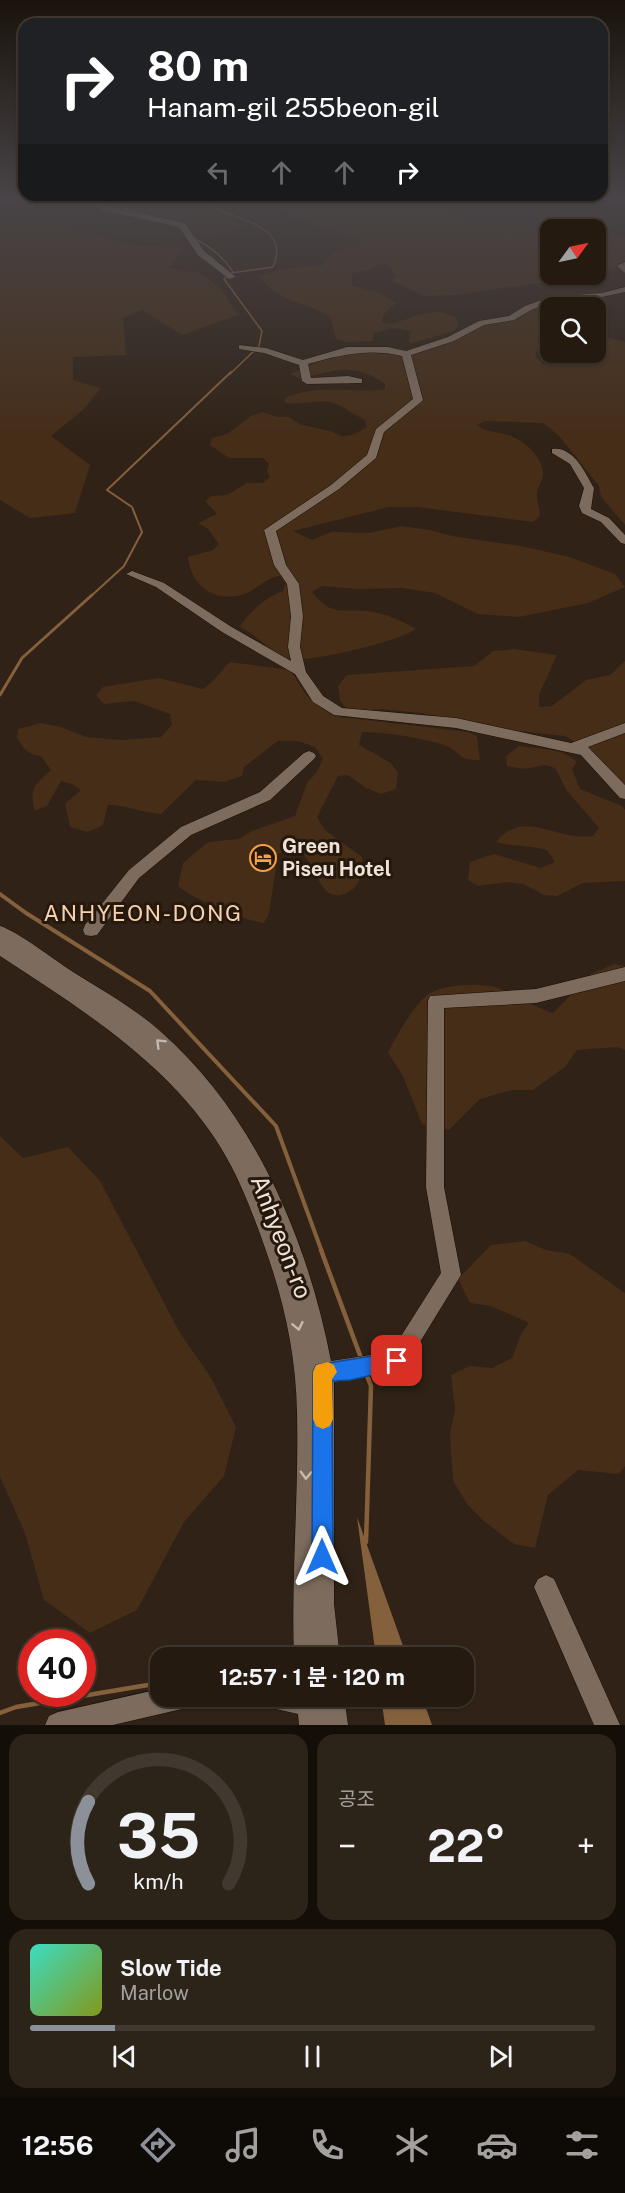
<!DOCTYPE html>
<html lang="ko">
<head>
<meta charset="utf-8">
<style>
  body { margin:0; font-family:"Public Sans","Noto Sans KR",sans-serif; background:#2c2319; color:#f1f3f6; height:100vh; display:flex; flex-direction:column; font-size:22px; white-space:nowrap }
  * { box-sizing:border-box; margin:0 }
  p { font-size:20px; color:#a3a19f }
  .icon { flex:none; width:33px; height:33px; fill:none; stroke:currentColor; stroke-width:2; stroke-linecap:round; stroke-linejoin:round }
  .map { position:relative; height:1725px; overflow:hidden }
  .sheet { display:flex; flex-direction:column; gap:9px; padding:9px; background:#140e09; flex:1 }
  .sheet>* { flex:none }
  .banner { position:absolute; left:18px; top:18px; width:590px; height:183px; border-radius:18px; box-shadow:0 2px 4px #0004,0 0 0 2px #413830; background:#202124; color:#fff; overflow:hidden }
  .needle { width:39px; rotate:57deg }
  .controls { position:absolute; left:540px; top:219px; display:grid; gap:12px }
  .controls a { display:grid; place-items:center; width:66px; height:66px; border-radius:12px; background:#241a10; box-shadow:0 2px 4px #0004,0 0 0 2px #413830; font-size:30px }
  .speed { position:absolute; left:18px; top:1629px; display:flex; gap:12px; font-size:30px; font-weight:700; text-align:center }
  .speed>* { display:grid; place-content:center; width:78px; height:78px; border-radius:50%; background:#241a10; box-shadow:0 2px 4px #0004,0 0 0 2px #413830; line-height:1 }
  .speed .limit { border:9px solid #d22; background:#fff; color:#111 }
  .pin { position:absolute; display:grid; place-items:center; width:51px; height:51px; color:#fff; margin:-26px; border-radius:12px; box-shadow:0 3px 9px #0006 }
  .me { position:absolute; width:66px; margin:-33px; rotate:0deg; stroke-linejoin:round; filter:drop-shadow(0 0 4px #0008) }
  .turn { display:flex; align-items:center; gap:21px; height:126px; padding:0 30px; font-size:27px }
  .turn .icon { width:78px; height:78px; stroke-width:2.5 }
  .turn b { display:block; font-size:42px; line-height:51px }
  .lanes { display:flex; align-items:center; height:57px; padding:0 30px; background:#0003; justify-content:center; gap:30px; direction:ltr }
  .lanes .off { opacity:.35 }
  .big { font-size:45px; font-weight:700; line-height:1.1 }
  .sheet .tile { flex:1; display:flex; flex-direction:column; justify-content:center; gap:9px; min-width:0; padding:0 21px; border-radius:18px; background:#2c2319 }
  .sheet .dial { align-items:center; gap:0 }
  .dial svg { height:156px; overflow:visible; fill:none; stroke:#413830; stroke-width:7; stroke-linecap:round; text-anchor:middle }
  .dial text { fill:#f1f3f6; stroke:none }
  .song { display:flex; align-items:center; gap:18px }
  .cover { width:72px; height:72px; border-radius:9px; background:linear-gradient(135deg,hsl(170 70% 55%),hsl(70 70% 35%)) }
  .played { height:6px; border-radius:3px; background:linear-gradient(90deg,#8c9099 15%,#413830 15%) }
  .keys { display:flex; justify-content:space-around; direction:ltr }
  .heat { display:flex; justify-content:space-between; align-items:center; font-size:33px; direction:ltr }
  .sheet .tiles { flex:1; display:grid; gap:9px; grid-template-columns:1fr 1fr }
  .tile:last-child { grid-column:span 2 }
  .trip { position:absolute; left:150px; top:1647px; width:324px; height:60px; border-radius:18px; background:#241a10; box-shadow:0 2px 4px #0004,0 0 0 2px #413830; font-weight:700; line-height:60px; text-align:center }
  .tabs { display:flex; height:96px; justify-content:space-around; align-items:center; background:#0e0a06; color:#a3a19f }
  .tabs .icon { width:42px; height:42px }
  .tabs .on { color:#8c9099 }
  .tabs b { font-size:27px; color:#f1f3f6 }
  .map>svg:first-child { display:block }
  .green { fill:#452d17 }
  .water { fill:#85603c }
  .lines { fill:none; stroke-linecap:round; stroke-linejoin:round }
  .stream-far4 { stroke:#85603c; stroke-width:1.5 }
  .stream-far3 { stroke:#85603c; stroke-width:2 }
  .stream-far2 { stroke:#85603c; stroke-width:3 }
  .stream-far1 { stroke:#85603c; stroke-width:4 }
  .stream { stroke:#85603c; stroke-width:4.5 }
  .minor-casing { stroke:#170b02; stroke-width:1 }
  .minor { fill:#7d6c5e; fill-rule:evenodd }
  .oneway { stroke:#c6b9af }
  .route { fill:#1a73e8; stroke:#114b97; stroke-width:1.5 }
  .slow { fill:#f59e0b }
  .labels { text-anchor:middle; stroke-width:6; stroke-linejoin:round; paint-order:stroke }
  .poi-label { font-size:20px; font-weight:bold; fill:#ede3db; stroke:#26190c; text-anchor:start }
  .quarter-label { font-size:22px; letter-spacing:1.5px; fill:#f6d1b1; stroke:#26190c }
  .near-street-label { font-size:24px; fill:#ede3db; stroke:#26190c }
</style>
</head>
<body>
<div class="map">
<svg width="625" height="1725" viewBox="0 0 625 1725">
  <rect width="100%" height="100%" fill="#302216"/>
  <g class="green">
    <path d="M100,200H197L206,207L249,227L205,239L195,236L174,220Z"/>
    <path d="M266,200H511L524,209L461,208L449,212C465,228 494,222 513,222C526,223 538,229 550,230V274L590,275L455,295L424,296L392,281L396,276L391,268L383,263L368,270L352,273V286L378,292L396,303L383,315L382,321L387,324C415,320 427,304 456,317L458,325L454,331L416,342L409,343L411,331L394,328L373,333V341L345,342L336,339L331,318C302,298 286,308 258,276L288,268L321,266C336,241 347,256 363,242L296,219Z"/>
    <path d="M40,219L134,246L184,247L168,268L200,273L221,289L238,315L182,335L142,310L123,318L126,355L73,357V380L101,388L85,408L51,436L90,465L75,513L30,518L0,500V224Z"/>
    <path d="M596,231L625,236V265L596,273Z"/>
    <path d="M582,297L589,300V307L550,308V338L540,345L535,355L543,364L558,363L576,353L596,352V340L604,337L625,342V525L601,497L599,486L560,437L551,429L543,423L485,421L477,425C487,433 497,431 508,435C523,439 544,457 543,475C543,481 537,487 537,493C536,500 540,508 540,516L533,522L417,507H389L293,531L312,540L331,532L369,533L401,526L430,530L452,536L521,546L570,557L615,574L625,587L588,603L519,617L478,614L435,593L402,588L358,589L322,586L312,592C331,616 340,609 367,611C385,613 401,620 416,629C400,641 304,665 286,658C268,650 257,635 240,627C248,612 268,596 283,591L285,583L281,576C266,577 258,589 244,594C215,604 191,586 188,557L213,550L219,544L208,529L198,523L217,514L205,501L212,496L227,495L247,483H262L270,477L267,471L269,464L263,458H229L210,445L212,438L227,434L251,416L262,412L278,417H289L302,425L330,431L342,436L352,435L367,427L365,420C353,415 342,404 330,402C315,400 300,405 285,403L284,399C314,383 353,394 385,389V384C353,362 335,370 301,379L290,374L318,362L329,352H405L458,336L461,331L505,318L543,301Z"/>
    <path d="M514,649L557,655L539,695V707L552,706L586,680L610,675L625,661V786L592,752L565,736L509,730L421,713L381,709L359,711L345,707L340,700L338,686L347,675L474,666L493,651Z"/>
    <path d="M230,662L289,670C297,677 299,685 305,693C314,705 335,719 349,718L468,732L477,736L480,760C456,760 463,753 446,746C422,737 387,733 362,732L359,745L391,763L398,773L396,789L381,794L366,788L348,775L338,776L317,817L325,830L362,857C363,870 362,884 350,891C320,910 316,862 301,853C293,848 286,851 278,854L269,914L264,923C246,921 190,898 178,886L183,863L208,842L238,839L252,831L295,816L307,783L316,773L323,759L315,747L298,741H278L244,767L242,776L224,782L196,780L161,814C142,813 127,805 108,805L103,825L88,832L70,827L65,804L81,790L72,784L61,781L47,806L35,811C29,788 34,785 51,770L41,756C28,755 24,749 17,738L18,729L41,723L61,727L86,737L122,740L161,737L172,725L170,714L134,701L104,704L96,695L103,687L159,678L203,689C214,682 220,671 230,662Z"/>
    <path d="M519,746C538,749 562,747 577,762L572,769L580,789L622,806L625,810V881L583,883L557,896L544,895L523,884L507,882L478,886L468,880L470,862L494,854L541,868L555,862L547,850C529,845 513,847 496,842C524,807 557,842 593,836L599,828L567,791L555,768L545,765L524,769L507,766L506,756Z"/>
    <path d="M614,964L625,966V1050L617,1047L577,1050L565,1067L533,1090H512L480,1099L449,1130L422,1124L403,1076L388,1053C394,1039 417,1000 430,993C451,983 486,982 507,991C523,998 536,1008 553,1013L591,974Z"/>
    <path d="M0,1136L23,1158L68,1147L100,1181L180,1333L210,1376L236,1427L224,1476L184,1522L137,1610L90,1633L44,1600L25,1533L0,1477Z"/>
    <path d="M525,1241L546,1250L570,1254L625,1293V1466L619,1474L578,1470L548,1495L535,1548L514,1544L485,1522L467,1504L453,1481L450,1434L455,1409L451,1375L470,1366L492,1368L512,1358L522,1332L529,1323L491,1306L470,1303L458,1279L491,1245Z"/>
  </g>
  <g class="water">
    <path d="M357,1517L407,1657H376Z"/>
    <path d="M381,1697H422L432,1725H385Z"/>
  </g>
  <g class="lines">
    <g class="stream-far4">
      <path d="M96,200L169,221"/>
      <path d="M203,200C220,220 294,219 273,267L231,273"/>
      <path d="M194,238C210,247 223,256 233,272L224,279L262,331L259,346L230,374"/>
    </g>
    <path class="stream-far3" d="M90,597L124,566L142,532L132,507L107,490L231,372"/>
    <path class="stream-far2" d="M0,695L22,658L92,595"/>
    <path class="stream-far1" d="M0,894L26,913L150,991L276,1126L322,1252"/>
    <g class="stream">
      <path d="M321,1250L361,1358"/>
      <path d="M366,1373L371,1386L366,1542"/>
      <path d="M337,1657L375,1654L378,1658"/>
      <path d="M0,1713L16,1707L160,1683"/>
    </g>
    <defs>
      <g id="minor">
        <path d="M85,200H95L107,206L185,223L204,251L236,277L229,279L198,255L179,227L102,210Z"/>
        <path d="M625,262V273L617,266Z"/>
        <path d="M625,287V292L602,297L554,301L531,310L514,320L484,325L454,341L411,355L423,400L421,402L384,432L376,458L339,489L276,531L286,565L299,584L303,616L300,647L306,672L323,696L342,708L456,718L571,743L625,723V733L588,747L625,785V799L620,798L581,755L456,728L334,715L313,702L295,674L222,632L156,587L126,574L132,571L164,583L230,626L291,661L288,647L291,616L287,584L274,565L264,530L331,485L367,455L376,429L413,399L402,356C369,348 340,355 308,364L311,378L348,376L362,379V383L307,384L302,381L299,365L264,353L239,349V345L266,348L303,360L347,347H388L406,351L448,337L479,321L509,316L525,306L550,297L602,293Z"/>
        <path d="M552,449C574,446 585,473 594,488L591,509L609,518L625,535V544L621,543L601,522L582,513L579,506L584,488L570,464L552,453Z"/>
        <path d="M309,751L314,753L316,756L314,759L270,800L191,835L139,878L97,935L91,936L85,935L83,930L85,925L129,870L181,827L260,792L304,753Z"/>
        <path d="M0,926C19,932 54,960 73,972C102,990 134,1008 160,1031C255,1114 308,1241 331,1361L391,1352L441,1273L426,1187L428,1001L430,996L536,989L625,967V981L536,1003L444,1008V1187L461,1275L404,1368L334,1382V1604L340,1658H294C291,1576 299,1494 297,1412C296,1355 284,1301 265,1248C253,1214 240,1179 221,1148C170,1064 81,1009 0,956V941L3,942L0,941Z"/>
        <path d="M546,1575L554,1579L620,1725H594L534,1587L538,1579Z"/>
        <path d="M160,1689V1696H198L195,1705L186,1708L113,1725H45L49,1716L58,1712Z"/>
        <path d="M256,1696H344L348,1725H299L298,1714L259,1705Z"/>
      </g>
    </defs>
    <use href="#minor" class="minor-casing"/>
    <use href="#minor" class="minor"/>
  </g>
  <defs><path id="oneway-chevron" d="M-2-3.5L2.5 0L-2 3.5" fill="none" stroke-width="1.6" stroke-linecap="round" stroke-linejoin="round" transform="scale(1.5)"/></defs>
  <g class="oneway">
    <use href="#oneway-chevron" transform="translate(160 1043) rotate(-135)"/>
    <use href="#oneway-chevron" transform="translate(298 1326) rotate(78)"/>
    <use href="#oneway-chevron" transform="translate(306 1475) rotate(92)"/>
  </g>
  <linearGradient id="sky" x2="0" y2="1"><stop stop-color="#1a130c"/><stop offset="0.45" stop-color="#484447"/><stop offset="1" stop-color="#484447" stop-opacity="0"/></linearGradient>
  <rect width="625" height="442" fill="url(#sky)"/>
  <path class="route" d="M397,1352L404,1355L407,1361L404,1368L350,1380L332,1381L333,1557L330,1565L322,1568L315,1565L312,1557L313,1372L316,1365Z"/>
  <path class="slow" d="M328,1362L334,1365L337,1372L332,1379L333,1419L330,1426L323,1429L316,1426L313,1419V1372L316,1365Z"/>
  <defs>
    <symbol id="hotel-ring" viewBox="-11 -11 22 22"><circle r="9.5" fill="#26190c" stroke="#f7a149" stroke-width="1.5"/><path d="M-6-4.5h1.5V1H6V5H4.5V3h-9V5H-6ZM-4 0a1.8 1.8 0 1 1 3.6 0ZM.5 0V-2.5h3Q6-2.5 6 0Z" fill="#f7a149"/></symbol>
  </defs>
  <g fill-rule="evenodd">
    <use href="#hotel-ring" x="248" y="843" width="30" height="30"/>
  </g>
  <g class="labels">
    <g class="poi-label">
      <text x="282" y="853">Green<tspan x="282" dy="23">Piseu Hotel</tspan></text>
    </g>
    <g class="quarter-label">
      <text x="143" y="921">ANHYEON-DONG</text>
    </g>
    <g class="near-street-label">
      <text transform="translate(281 1237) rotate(69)" y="8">Anhyeon-ro</text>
    </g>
  </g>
</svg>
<div class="controls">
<a><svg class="needle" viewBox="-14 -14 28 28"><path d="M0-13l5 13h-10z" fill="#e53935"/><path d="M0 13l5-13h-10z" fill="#a3a19f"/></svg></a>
<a><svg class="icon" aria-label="search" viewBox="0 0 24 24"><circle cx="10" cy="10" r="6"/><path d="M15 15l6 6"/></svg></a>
</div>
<div class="speed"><div class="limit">40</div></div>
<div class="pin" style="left:397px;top:1361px;background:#d93025"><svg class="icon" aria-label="arrive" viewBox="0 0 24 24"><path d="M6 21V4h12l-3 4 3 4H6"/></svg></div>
<svg class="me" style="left:322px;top:1557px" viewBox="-20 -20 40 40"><path d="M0-17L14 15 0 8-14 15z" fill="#1a73e8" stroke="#fff" stroke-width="4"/></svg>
<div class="trip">12:57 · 1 분 · 120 m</div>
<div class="banner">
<div class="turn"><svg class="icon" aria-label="right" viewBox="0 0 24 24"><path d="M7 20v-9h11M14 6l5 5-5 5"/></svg><div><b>80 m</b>Hanam-gil 255beon-gil</div></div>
<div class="lanes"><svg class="icon off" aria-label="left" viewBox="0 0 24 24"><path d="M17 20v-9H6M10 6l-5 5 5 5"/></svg><svg class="icon off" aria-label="ahead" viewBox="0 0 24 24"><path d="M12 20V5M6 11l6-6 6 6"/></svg><svg class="icon off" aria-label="ahead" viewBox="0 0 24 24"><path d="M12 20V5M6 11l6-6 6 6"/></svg><svg class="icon" aria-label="right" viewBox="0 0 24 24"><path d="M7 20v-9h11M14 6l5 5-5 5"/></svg></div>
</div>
</div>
<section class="sheet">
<div class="tiles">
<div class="tile dial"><svg viewBox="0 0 100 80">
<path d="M14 69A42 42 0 1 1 86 69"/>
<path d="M14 69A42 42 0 0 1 14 27" stroke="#8c9099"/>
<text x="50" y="56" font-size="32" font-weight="700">35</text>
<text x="50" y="72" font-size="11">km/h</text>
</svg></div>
<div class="tile"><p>공조</p>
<div class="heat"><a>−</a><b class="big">22°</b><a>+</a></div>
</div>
<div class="tile">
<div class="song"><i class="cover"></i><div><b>Slow Tide</b><p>Marlow</p></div></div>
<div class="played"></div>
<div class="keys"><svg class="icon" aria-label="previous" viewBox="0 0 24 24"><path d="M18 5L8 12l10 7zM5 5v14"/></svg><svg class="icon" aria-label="pause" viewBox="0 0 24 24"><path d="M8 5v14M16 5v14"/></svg><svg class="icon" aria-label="next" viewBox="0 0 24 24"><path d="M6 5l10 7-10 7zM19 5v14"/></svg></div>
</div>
</div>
</section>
<nav class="tabs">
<b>12:56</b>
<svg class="icon on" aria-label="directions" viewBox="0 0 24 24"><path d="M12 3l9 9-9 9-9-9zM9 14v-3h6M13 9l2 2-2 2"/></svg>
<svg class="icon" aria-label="music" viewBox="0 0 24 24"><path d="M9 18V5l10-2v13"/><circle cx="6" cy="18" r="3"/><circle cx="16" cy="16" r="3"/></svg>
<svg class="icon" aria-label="phone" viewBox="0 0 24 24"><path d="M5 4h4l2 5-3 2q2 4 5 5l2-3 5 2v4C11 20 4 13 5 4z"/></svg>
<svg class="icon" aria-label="climate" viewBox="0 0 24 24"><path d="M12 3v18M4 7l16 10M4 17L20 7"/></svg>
<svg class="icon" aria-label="car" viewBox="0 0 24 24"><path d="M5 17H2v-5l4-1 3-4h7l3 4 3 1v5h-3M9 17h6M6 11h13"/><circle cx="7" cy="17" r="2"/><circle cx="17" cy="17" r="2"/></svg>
<svg class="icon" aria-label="filters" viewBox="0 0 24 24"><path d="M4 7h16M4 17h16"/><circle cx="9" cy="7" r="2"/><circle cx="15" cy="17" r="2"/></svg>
</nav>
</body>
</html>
